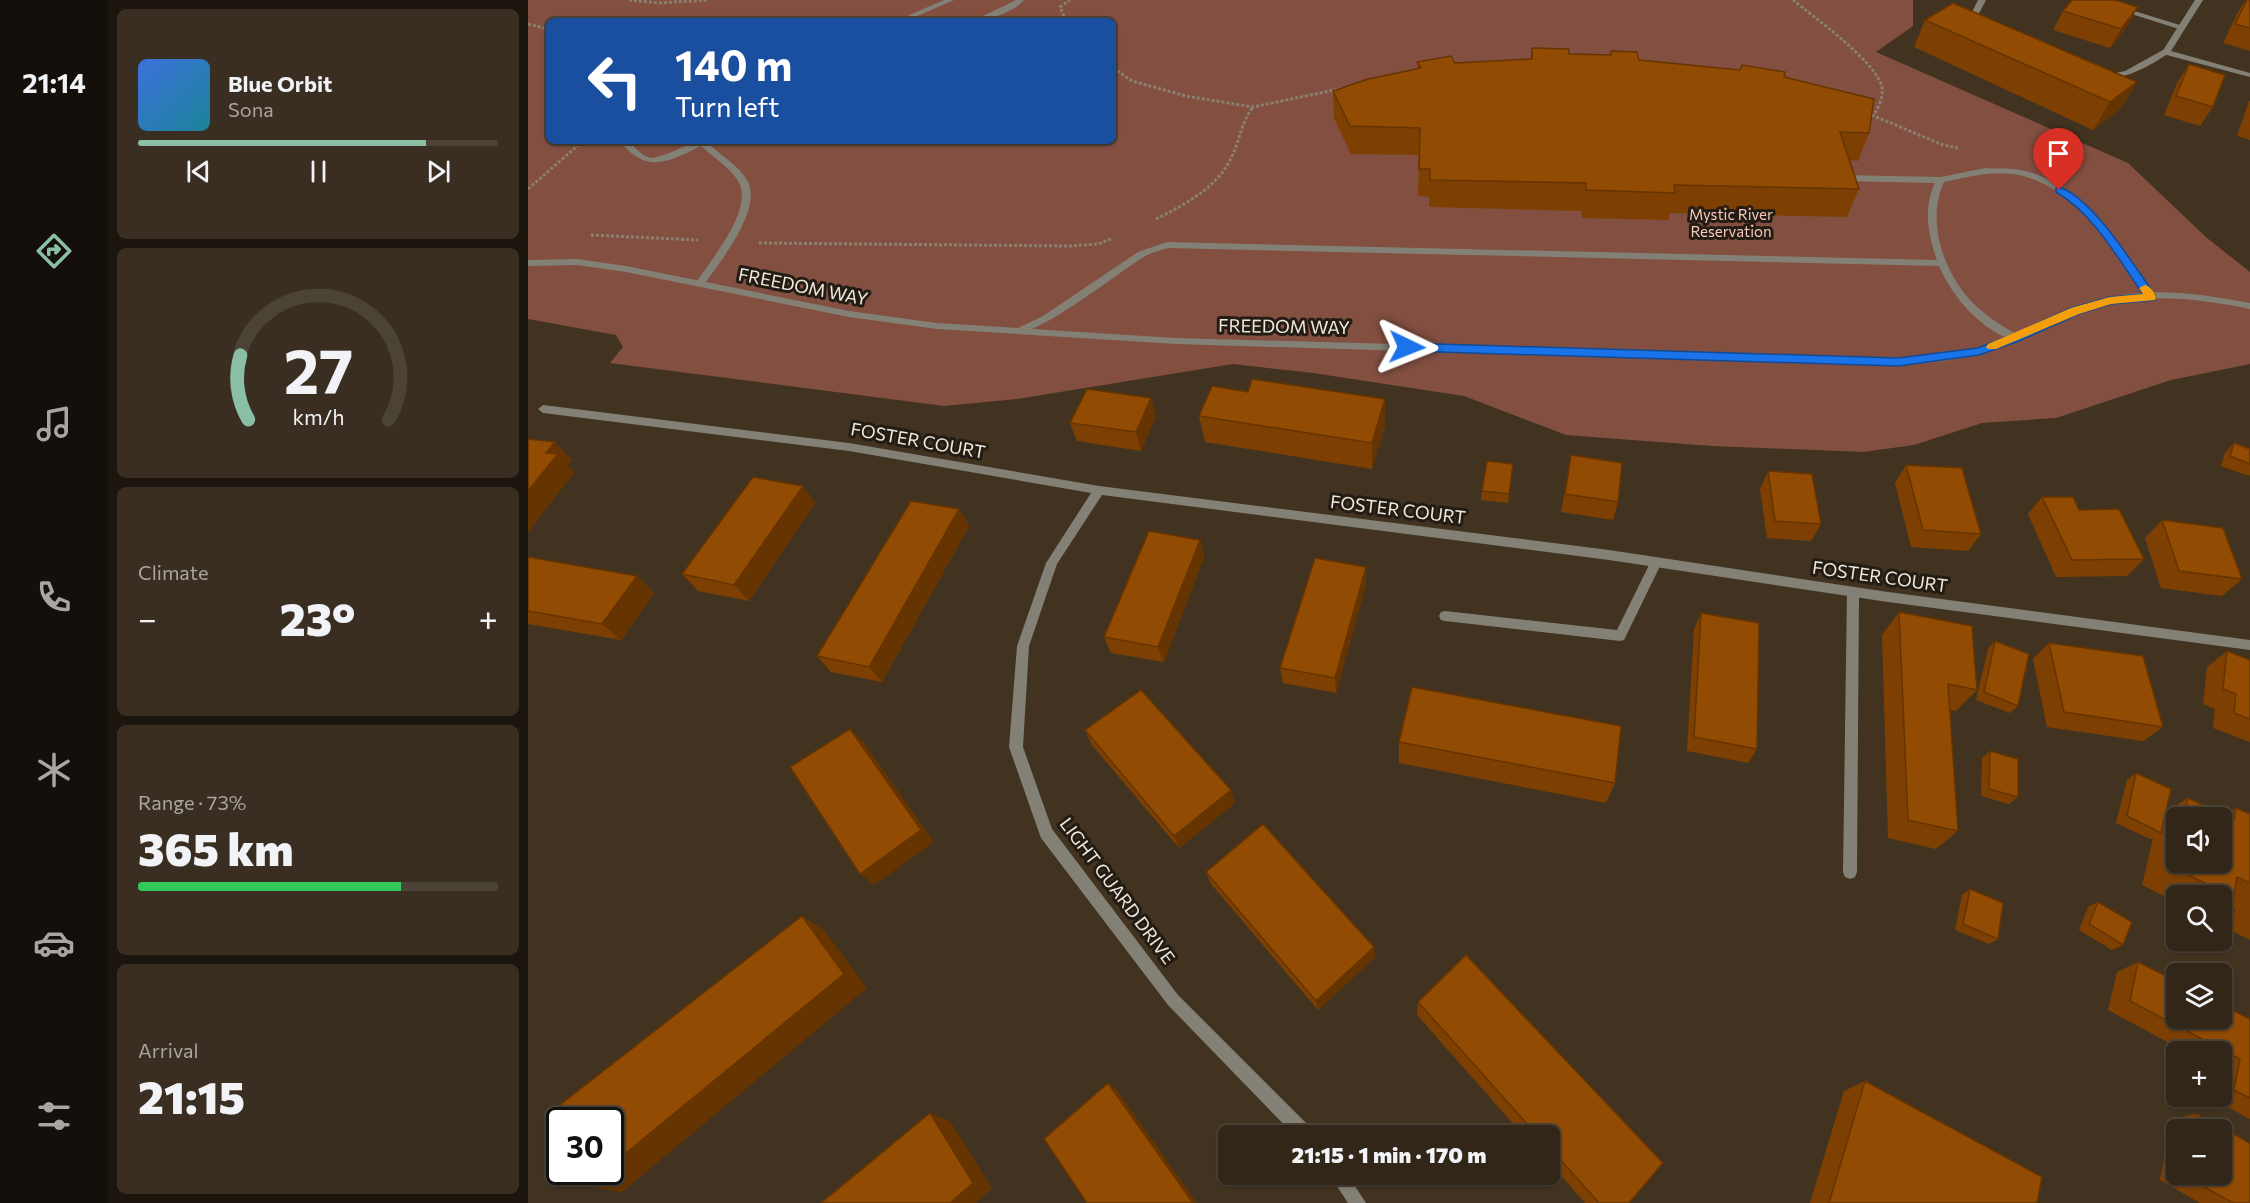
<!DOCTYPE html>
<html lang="en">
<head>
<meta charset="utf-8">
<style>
  body { margin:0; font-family:Commissioner,sans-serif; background:#392e21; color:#f1f3f6; height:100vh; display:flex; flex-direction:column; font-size:22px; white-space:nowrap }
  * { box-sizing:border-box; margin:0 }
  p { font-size:20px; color:#a8a5a2 }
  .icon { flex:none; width:33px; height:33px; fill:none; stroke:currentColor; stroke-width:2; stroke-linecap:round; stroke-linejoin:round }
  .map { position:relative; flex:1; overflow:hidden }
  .sheet { display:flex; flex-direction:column; gap:9px; padding:9px; background:#1b150d; width:420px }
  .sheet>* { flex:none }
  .hud { position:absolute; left:18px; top:18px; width:570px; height:126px; border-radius:9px; box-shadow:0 2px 4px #0004,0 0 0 2px #4c4337; background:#1a4fa0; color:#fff; overflow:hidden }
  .tools { position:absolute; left:1638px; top:807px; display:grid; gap:12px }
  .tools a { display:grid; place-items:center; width:66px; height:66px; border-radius:9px; background:#312618; box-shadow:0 2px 4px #0004,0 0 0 2px #4c4337; font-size:30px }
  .speed { position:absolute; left:18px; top:1107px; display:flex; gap:12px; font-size:30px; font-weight:700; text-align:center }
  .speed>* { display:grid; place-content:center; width:78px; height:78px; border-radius:50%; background:#312618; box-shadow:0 2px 4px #0004,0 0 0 2px #4c4337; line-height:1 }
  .speed .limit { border:3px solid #111; border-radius:9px; background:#fff; color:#111 }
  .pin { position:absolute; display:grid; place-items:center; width:51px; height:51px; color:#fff; margin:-62px -26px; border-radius:50% 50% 50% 0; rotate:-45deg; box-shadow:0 0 6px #0007 }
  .pin .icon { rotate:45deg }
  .me { position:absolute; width:66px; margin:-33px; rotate:92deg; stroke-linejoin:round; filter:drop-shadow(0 0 4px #0008) }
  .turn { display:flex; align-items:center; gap:21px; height:126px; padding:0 30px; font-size:27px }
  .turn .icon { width:78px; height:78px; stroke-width:2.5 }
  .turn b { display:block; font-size:42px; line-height:51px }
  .big { font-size:45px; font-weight:800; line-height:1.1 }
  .sheet .widget { flex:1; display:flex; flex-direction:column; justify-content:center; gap:9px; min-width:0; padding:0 21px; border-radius:9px; background:#392e21 }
  .sheet .dial { align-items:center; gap:0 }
  .dial svg { height:156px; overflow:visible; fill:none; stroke:#4c4337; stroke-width:7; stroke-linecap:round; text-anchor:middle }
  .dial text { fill:#f1f3f6; stroke:none }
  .song { display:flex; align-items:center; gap:18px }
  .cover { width:72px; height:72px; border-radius:9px; background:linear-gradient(135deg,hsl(220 70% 55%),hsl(190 70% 35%)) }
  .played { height:6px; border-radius:3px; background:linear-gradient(90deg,#8abfa5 80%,#4c4337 80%) }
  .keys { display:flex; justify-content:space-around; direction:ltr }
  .heat { display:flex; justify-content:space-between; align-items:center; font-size:33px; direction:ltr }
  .charge { height:9px; border-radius:4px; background:linear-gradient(90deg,#34c759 73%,#4c4337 0) }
  .trip { position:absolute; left:690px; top:1125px; width:342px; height:60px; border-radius:9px; background:#312618; box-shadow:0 2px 4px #0004,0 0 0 2px #4c4337; font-weight:800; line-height:60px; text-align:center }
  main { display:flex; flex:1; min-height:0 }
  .dock { display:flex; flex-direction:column; width:108px; justify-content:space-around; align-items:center; background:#140f0a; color:#a8a5a2 }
  .dock .icon { width:42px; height:42px }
  .dock .selected { color:#8abfa5 }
  .dock b { font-size:27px; color:#f1f3f6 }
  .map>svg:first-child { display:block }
  .green { fill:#834f41; fill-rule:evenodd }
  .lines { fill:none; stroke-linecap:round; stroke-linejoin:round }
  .path { stroke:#8b7f6f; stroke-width:3; stroke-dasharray:3 2; stroke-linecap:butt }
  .lane { fill:#838176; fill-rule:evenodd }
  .street { fill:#838176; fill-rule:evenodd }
  .wall { fill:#7d4002; fill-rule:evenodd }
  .shaded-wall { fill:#663401 }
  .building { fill:#914b02; stroke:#663401; stroke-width:1.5 }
  .route { fill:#1a73e8; stroke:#114b97; stroke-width:1.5 }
  .slow { fill:#f59e0b }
  .labels { text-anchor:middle; stroke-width:6; stroke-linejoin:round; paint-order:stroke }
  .far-park-label { font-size:15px; fill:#fac9bc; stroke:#221c14 }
  .street-label { font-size:18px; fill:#f0e8dc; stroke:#221c14 }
</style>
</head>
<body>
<main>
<nav class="dock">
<b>21:14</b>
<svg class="icon selected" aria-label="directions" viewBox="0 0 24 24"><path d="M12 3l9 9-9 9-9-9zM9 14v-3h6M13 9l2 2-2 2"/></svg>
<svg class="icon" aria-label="music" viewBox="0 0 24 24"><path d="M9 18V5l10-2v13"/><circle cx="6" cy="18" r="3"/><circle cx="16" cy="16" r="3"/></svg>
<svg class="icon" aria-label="phone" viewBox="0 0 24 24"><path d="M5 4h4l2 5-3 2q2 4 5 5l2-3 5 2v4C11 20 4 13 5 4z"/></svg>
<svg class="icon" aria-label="climate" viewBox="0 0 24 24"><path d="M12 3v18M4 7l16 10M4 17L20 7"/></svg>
<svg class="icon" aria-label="car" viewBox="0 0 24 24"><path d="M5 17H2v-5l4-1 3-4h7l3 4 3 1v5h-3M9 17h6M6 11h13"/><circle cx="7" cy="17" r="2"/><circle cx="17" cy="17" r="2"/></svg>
<svg class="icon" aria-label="filters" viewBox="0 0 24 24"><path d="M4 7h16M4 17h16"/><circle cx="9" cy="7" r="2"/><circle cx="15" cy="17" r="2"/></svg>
</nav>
<section class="sheet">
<div class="widget">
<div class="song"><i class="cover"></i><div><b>Blue Orbit</b><p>Sona</p></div></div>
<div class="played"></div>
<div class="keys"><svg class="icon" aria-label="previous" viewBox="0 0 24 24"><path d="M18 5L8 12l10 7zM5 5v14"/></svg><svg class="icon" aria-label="pause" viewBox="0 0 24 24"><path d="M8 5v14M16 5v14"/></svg><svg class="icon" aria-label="next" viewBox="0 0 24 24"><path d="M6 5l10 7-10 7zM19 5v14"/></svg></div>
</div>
<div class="widget dial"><svg viewBox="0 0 100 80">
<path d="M14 69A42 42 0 1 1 86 69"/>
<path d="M14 69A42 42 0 0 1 10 36" stroke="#8abfa5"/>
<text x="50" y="56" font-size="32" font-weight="700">27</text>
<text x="50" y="72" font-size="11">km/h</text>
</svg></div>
<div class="widget"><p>Climate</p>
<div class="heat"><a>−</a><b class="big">23°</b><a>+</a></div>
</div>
<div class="widget"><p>Range · 73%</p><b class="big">365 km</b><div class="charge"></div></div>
<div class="widget"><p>Arrival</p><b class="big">21:15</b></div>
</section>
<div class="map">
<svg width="1722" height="1203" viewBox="0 0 1722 1203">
  <rect width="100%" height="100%" fill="#413320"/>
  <path class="green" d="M0,0H1385V26L1348,52L1600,163L1679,238L1722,272V364L1643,380L1528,418L1454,423L1386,445L1335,452L1184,446L1038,435L936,396L785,373L705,364L489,399L416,406L82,363L95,347L88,335L0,319ZM21,21H585V141H21Z"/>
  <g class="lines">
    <g class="path">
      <path d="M101,0L130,3L180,0"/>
      <path d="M1265,0C1287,18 1343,58 1353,84C1357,94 1351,106 1346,115"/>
      <path d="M538,21L532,7L542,0"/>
      <path d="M0,24L21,29"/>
      <path d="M585,68L604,81L658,96L725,107L816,88"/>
      <path d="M1339,113L1415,145L1430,148"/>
      <path d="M0,189L55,141"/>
      <path d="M628,219C658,204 691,187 705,154C712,138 714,121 725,107"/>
      <path d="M63,235L170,240"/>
      <path d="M231,243L541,246L570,244L585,238"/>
    </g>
    <g class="lane">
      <path d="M416,0H426L378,21H368Z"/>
      <path d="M488,0H496C488,11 459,21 445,21Z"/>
      <path d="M1450,0H1458L1448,19L1454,23L1450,25L1440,20Z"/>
      <path d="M1559,0H1571L1658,27L1651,29Z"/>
      <path d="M1635,50L1642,52C1628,63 1589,85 1573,76L1597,71Z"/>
      <path d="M96,141H104V145L115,155L122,158C143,156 160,141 181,141L180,143C192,155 212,166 220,182C234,211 191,263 175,286H169L167,284C182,261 227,209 210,181C202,167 185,157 173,146C144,160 121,174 96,146Z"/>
      <path d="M1457,168C1466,169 1476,168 1485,169C1551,176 1592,246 1626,295V299H1620C1588,253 1545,182 1485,174C1462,171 1439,177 1416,182C1397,222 1417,277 1448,306C1461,318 1476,327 1491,336L1492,338L1487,341C1453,330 1425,298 1411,266L640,248C631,251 621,253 614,258C590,273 509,337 486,333L484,331L515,316L610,252L639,242L1409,260C1400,235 1395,207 1407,183L1312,181L1308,178L1312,175L1413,177Z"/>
      <path d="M1128,557L1132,559L1134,562L1096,640L1092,641L917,621L913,620L911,616L913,612L917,611L1089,630L1124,559Z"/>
      <path d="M1325,587L1329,589L1331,592L1329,872L1327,877L1322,879L1317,877L1315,872L1319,592L1321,589Z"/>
    </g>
    <g class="street">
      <path d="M1667,0H1675L1643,51L1722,73V77L1635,54L1634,52Z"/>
      <path d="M49,259L98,266L321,311L409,323L648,338L1370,358C1402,355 1435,354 1465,343C1509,328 1548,303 1594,295C1636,288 1680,295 1722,303V309C1676,300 1627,293 1580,304C1543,313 1510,334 1474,347C1440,360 1405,362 1370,366L648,344L409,329L321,317L98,272L49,265L0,266V260Z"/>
      <path d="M15,405L321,443L571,486L1081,550L1360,592L1722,640V650L1360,602L1081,560L574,495L529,564L501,646L495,747L524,829L650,995L785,1130L787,1136H767L640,1005L513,838L481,747L489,646L518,563L563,493L321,451L15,413L10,409Z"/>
      <path d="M801,1174H819L838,1203H820Z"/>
    </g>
  </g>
  <g class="wall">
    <path d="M1718,0H1722V51L1695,43L1710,12Z"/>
    <path d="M1610,7L1599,26L1582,48L1525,30L1535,11Z"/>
    <path d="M1397,20L1609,82L1592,109L1565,130L1386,47Z"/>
    <path d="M1004,48L1041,54L1083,55V51L1111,60L1256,77L1341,133L1330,161L1321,160L1331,189L1319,217L1142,213L1140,220L1054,218L1053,211L901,207V197L890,196L891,155L823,154L806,118L805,91L889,69V62L927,63L1002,59Z"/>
    <path d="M1661,64L1685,107L1672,126L1636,115L1649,83Z"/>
    <path d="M1721,101H1722V140L1709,136Z"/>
    <path d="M720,392L857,426L844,469L677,442L671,416Z"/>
    <path d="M628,416L613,451L549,441L542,423Z"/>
    <path d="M1706,443L1722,449V475L1721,476L1693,466L1697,453Z"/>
    <path d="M1043,455L1090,502L1085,520L1033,512Z"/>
    <path d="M985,464L980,503L953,500L954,491Z"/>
    <path d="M1378,465L1453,534L1440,551L1383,547L1367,483Z"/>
    <path d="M1240,471L1293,524L1283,541L1239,538L1232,489Z"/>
    <path d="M275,486L287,503L221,601L170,591L154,574Z"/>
    <path d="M1514,497L1551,510L1616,559L1599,576L1528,577L1500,514Z"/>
    <path d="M431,509L441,526L354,682L303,672L289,656Z"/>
    <path d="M1634,520L1714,579L1694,596L1633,588L1617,538Z"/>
    <path d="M672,540L676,557L636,662L583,653L576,637Z"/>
    <path d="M0,557L109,576L126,593L93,640L0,624Z"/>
    <path d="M838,567V584L808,693L755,683L752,668Z"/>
    <path d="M1371,612L1449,690L1428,711L1422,710L1430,831L1408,849L1360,838L1354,635Z"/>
    <path d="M1173,613L1229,749L1220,763L1159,751L1166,629Z"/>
    <path d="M1467,641L1490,706L1482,713L1448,700L1460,649Z"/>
    <path d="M1521,643L1635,727L1615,741L1519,727L1505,659Z"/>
    <path d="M1699,651L1722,660V742L1685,728L1687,709L1675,704L1679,667Z"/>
    <path d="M557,730L707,803L651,848L564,745Z"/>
    <path d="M871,742L1087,783L1078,803L871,763Z"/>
    <path d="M1462,751L1490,797L1481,804L1453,796L1454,758Z"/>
    <path d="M1608,773L1638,812L1660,798L1696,815L1708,808L1722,814V940L1704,931L1707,909L1695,903H1694V896H1648V902L1614,885L1625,838L1622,839L1588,823L1599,780ZM1648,818H1694L1648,862Z"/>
    <path d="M678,872L847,957L790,1010L683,884Z"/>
    <path d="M1442,889L1470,939L1461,944L1427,930L1434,895Z"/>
    <path d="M1570,902L1595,945L1584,950L1551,930L1560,907Z"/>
    <path d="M1610,962L1722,1019V1119L1681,1097L1694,1096V1052H1658L1580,1010L1589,972Z"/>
    <path d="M890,1002L1101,1203H1057L1022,1163V1136H996L889,1015Z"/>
    <path d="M1337,1081L1509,1203H1282L1316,1091Z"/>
    <path d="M1668,1114L1722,1143V1203H1672L1632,1180L1643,1119ZM1648,1130H1694V1174H1648Z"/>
  </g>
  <g class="shaded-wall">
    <path d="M1610,7L1599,26L1582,48L1593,29Z"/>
    <path d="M1609,82L1592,109L1565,130L1582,102Z"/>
    <path d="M623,398L628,416L613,451L608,432Z"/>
    <path d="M857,399V426L844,469V443Z"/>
    <path d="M27,442L44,460L40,465L47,472L0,532V491L18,453Z"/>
    <path d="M275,486L287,503L221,601L206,585Z"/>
    <path d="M431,509L441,526L354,682L341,667Z"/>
    <path d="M672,540L676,557L636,662L630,647Z"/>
    <path d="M838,567V584L808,693L807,678Z"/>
    <path d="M109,576L126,593L93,640L74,624Z"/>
    <path d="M322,729L336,743L406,842L346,885L332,874Z"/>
    <path d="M703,790L707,803L651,848L646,836Z"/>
    <path d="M274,916L297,931L339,988L94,1192L57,1186L75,1172H82V1166Z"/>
    <path d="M846,947L847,957L790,1010L788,1001Z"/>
    <path d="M580,1083L588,1089L669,1203H665Z"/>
    <path d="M402,1113L422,1121L464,1188L448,1203H422Z"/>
  </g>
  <g class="building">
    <path d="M1544,0H1587L1610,7L1593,29L1535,11Z"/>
    <path d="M1719,0H1722V28L1707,24Z"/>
    <path d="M1425,3L1609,82L1582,102L1397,20Z"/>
    <path d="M1004,48L1041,49V54L1083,55V51L1109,52L1111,60L1212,70L1214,65L1257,72L1256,77L1346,99L1341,133L1312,132L1331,189L1146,185L1147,193L1058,190V183L902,180V169H891L892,128L822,126L805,91L840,79L893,68L889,62L923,56L927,63L1004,59Z"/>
    <path d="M1661,64L1697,75L1685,107L1648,96Z"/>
    <path d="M724,379L857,399L844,443L671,416L684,386L720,392Z"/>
    <path d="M559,389L623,398L608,432L542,423Z"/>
    <path d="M0,439L27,442L18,453L30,454L0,491Z"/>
    <path d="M1706,443L1722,449V464L1702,456Z"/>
    <path d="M1043,455L1094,463L1090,502L1037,494Z"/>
    <path d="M959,461L985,464L981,494L954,491Z"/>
    <path d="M1378,465L1434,468L1453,534L1395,530Z"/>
    <path d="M1240,471L1284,474L1293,524L1247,521Z"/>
    <path d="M225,477L275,486L206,585L154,574Z"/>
    <path d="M1514,497H1545L1551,510L1591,509L1616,559L1544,560Z"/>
    <path d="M383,501L431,509L341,667L289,656Z"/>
    <path d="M1634,520L1695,528L1714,579L1651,571Z"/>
    <path d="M621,531L672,540L630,647L576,637Z"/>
    <path d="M0,557L109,576L74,624L0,611Z"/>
    <path d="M787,558L838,567L807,678L752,668Z"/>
    <path d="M1371,612L1444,626L1449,690L1420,684L1430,831L1380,820Z"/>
    <path d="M1173,613L1231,623L1229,749L1166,737Z"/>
    <path d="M1467,641L1501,654L1490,706L1456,692Z"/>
    <path d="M1521,643L1615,656L1635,727L1536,712Z"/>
    <path d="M1699,651L1722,660V719L1706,713L1708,694L1695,689Z"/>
    <path d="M884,687L1093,726L1087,783L871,742Z"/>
    <path d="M613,690L703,790L646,836L557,730Z"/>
    <path d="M322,729L393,830L332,874L262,767Z"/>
    <path d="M1462,751L1490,759V797L1461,789Z"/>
    <path d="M1608,773L1643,789L1633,833L1599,816Z"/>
    <path d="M1660,798L1706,820L1708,808L1722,814V883L1709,877L1706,897L1645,868L1648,851V862H1694V818H1656Z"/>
    <path d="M735,824L846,947L788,1001L678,872Z"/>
    <path d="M1442,889L1475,903L1470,939L1435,924Z"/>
    <path d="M1570,902L1604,922L1595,945L1561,924Z"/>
    <path d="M274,916L316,974L82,1166V1120H32V1138L19,1115Z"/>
    <path d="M938,955L1135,1163L1101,1203H1071L1022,1148V1136H1010L890,1002Z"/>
    <path d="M1610,962L1648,981V1018H1694V1005L1722,1019V1098L1706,1090L1712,1059L1602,1001Z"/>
    <path d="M1337,1081L1514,1177L1509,1203H1301Z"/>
    <path d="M580,1083L665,1203H559L516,1139Z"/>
    <path d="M402,1113L445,1183L422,1203H293Z"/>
    <path d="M1668,1114L1722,1143V1203H1705L1657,1176L1658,1174H1694V1130H1665Z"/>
    <path d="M49,1172H75L57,1186Z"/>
  </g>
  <path class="route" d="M1531,187C1564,197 1606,266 1627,295V300L1583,304L1551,314L1491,341L1451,355L1370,366L879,351L873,347L879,343L1370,358L1450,348L1483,335L1543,308L1582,297L1615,294C1590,259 1566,214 1528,192V188Z"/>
  <path class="slow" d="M1617,285C1622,286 1630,295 1627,300L1583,304L1551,314L1468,349H1460L1458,347L1460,344L1543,308L1582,297L1615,294L1611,288Z"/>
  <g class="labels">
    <g class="far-park-label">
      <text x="1203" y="220">Mystic River<tspan x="1203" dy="17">Reservation</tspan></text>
    </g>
    <g class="street-label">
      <text transform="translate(275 287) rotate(11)" y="6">FREEDOM WAY</text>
      <text transform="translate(756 327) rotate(1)" y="6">FREEDOM WAY</text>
      <text transform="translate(390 441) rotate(10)" y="6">FOSTER COURT</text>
      <text transform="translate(870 510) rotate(7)" y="6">FOSTER COURT</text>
      <text transform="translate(1352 577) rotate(8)" y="6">FOSTER COURT</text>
      <text transform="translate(589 891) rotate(53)" y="6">LIGHT GUARD DRIVE</text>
    </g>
  </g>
</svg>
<div class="tools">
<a><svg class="icon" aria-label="sound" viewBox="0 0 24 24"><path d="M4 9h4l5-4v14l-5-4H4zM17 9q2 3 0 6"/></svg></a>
<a><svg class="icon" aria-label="search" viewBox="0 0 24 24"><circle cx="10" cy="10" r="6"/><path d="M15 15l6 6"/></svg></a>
<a><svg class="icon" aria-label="layers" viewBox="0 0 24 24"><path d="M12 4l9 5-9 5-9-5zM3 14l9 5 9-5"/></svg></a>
<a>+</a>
<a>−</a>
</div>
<div class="speed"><div class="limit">30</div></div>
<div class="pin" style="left:1531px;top:190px;background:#d93025"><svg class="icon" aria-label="arrive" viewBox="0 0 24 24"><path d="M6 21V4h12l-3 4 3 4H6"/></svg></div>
<svg class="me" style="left:879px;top:347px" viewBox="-20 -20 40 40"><path d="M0-17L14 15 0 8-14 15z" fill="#1a73e8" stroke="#fff" stroke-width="4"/></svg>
<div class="trip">21:15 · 1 min · 170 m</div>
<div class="hud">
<div class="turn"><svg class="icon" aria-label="left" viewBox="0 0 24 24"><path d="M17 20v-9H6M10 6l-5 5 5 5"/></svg><div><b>140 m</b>Turn left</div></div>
</div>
</div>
</main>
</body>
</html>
